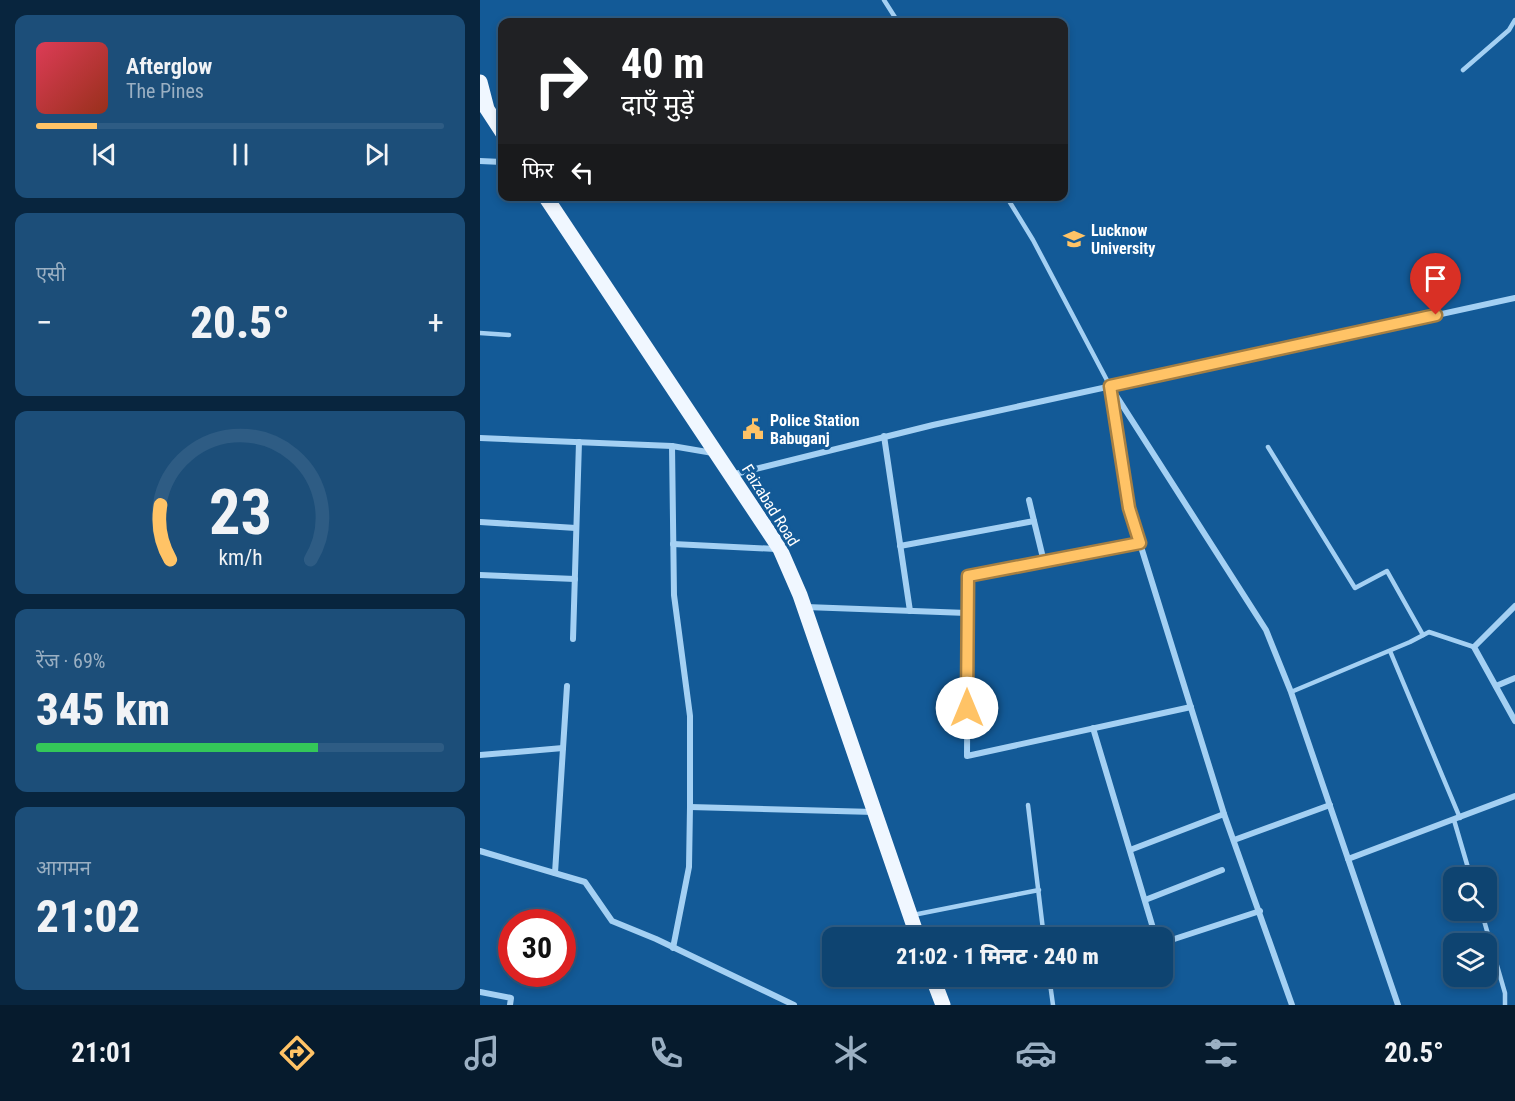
<!DOCTYPE html>
<html lang="hi">
<head>
<meta charset="utf-8">
<style>
  body { margin:0; font-family:"Roboto Condensed","Noto Sans Devanagari",sans-serif; background:#1c4e79; color:#f1f3f6; height:100vh; display:flex; flex-direction:column; font-size:22px; white-space:nowrap }
  * { box-sizing:border-box; margin:0 }
  p { font-size:20px; color:#9bb0c3 }
  .icon { flex:none; width:33px; height:33px; fill:none; stroke:currentColor; stroke-width:2; stroke-linecap:round; stroke-linejoin:round }
  .map { position:relative; flex:1; overflow:hidden }
  .drawer { display:flex; flex-direction:column; gap:15px; padding:15px; background:#08253e; width:480px }
  .drawer>* { flex:none }
  .hud { position:absolute; left:18px; top:18px; width:570px; height:183px; border-radius:12px; box-shadow:0 3px 9px #0003,0 0 0 2px #2e5c84; background:#202124; color:#fff; overflow:hidden }
  .buttons { position:absolute; left:963px; top:867px; display:grid; gap:12px }
  .buttons a { display:grid; place-items:center; width:54px; height:54px; border-radius:12px; background:#0e4471; box-shadow:0 3px 9px #0003,0 0 0 2px #2e5c84; font-size:30px }
  .speed { position:absolute; left:18px; top:909px; display:flex; gap:12px; font-size:30px; font-weight:700; text-align:center }
  .speed>* { display:grid; place-content:center; width:78px; height:78px; border-radius:50%; background:#0e4471; box-shadow:0 3px 9px #0003,0 0 0 2px #2e5c84; line-height:1 }
  .speed .limit { border:9px solid #d22; background:#fff; color:#111 }
  .pin { position:absolute; display:grid; place-items:center; width:51px; height:51px; color:#fff; margin:-62px -26px; border-radius:50% 50% 50% 0; rotate:-45deg; box-shadow:0 0 6px #0007 }
  .pin .icon { rotate:45deg }
  .me { position:absolute; width:66px; margin:-33px; rotate:0deg; stroke-linejoin:round; filter:drop-shadow(0 0 4px #0008) }
  .turn { display:flex; align-items:center; gap:21px; height:126px; padding:0 24px; font-size:27px }
  .turn .icon { width:78px; height:78px; stroke-width:2.5 }
  .turn b { display:block; font-size:42px; line-height:51px }
  .then { display:flex; align-items:center; height:57px; padding:0 24px; background:#0003; gap:12px; font-size:22px }
  .big { font-size:45px; font-weight:800; line-height:1.1 }
  .drawer .tile { flex:1; display:flex; flex-direction:column; justify-content:center; gap:9px; min-width:0; padding:0 21px; border-radius:12px; background:#1c4e79 }
  .drawer .dial { align-items:center; gap:0 }
  .dial svg { height:156px; overflow:visible; fill:none; stroke:#2e5c84; stroke-width:7; stroke-linecap:round; text-anchor:middle }
  .dial text { fill:#f1f3f6; stroke:none }
  .song { display:flex; align-items:center; gap:18px }
  .cover { width:72px; height:72px; border-radius:9px; background:linear-gradient(135deg,hsl(350 70% 55%),hsl(10 70% 35%)) }
  .played { height:6px; border-radius:3px; background:linear-gradient(90deg,#ffc366 15%,#2e5c84 15%) }
  .keys { display:flex; justify-content:space-around; direction:ltr }
  .heat { display:flex; justify-content:space-between; align-items:center; font-size:33px; direction:ltr }
  .charge { height:9px; border-radius:4px; background:linear-gradient(90deg,#34c759 69%,#2e5c84 0) }
  .trip { position:absolute; left:342px; top:927px; width:351px; height:60px; border-radius:12px; background:#0e4471; box-shadow:0 3px 9px #0003,0 0 0 2px #2e5c84; font-weight:800; line-height:60px; text-align:center }
  .tab-bar { display:flex; height:96px; justify-content:space-around; align-items:center; background:#061b2d; color:#9bb0c3 }
  .tab-bar .icon { width:42px; height:42px }
  .tab-bar .active { color:#ffc366 }
  .tab-bar b { font-size:27px; color:#f1f3f6 }
  main { display:flex; flex:1; min-height:0 }
  .map>svg:first-child { display:block }
  .lines { fill:none; stroke-linecap:round; stroke-linejoin:round }
  .service { stroke:#a4d0f3; stroke-width:4.5 }
  .minor { stroke:#a4d0f3; stroke-width:6 }
  .primary { stroke:#f0f7ff; stroke-width:15 }
  .route-casing { stroke:#a67f42; stroke-width:15 }
  .route { stroke:#ffc366; stroke-width:10 }
  .labels { text-anchor:middle; stroke-width:6; stroke-linejoin:round; paint-order:stroke }
  .poi-label { font-size:16px; font-weight:bold; fill:#fff; stroke:#135a97; text-anchor:start }
  .street-label { font-size:16px; fill:#fff; stroke:#135a97 }
</style>
</head>
<body>
<main>
<section class="drawer">
<div class="tile">
<div class="song"><i class="cover"></i><div><b>Afterglow</b><p>The Pines</p></div></div>
<div class="played"></div>
<div class="keys"><svg class="icon" aria-label="previous" viewBox="0 0 24 24"><path d="M18 5L8 12l10 7zM5 5v14"/></svg><svg class="icon" aria-label="pause" viewBox="0 0 24 24"><path d="M8 5v14M16 5v14"/></svg><svg class="icon" aria-label="next" viewBox="0 0 24 24"><path d="M6 5l10 7-10 7zM19 5v14"/></svg></div>
</div>
<div class="tile"><p>एसी</p>
<div class="heat"><a>−</a><b class="big">20.5°</b><a>+</a></div>
</div>
<div class="tile dial"><svg viewBox="0 0 100 80">
<path d="M14 69A42 42 0 1 1 86 69"/>
<path d="M14 69A42 42 0 0 1 9 41" stroke="#ffc366"/>
<text x="50" y="56" font-size="32" font-weight="700">23</text>
<text x="50" y="72" font-size="11">km/h</text>
</svg></div>
<div class="tile"><p>रेंज · 69%</p><b class="big">345 km</b><div class="charge"></div></div>
<div class="tile"><p>आगमन</p><b class="big">21:02</b></div>
</section>
<div class="map">
<svg width="1035" height="1005" viewBox="0 0 1035 1005">
  <rect width="100%" height="100%" fill="#135a97"/>
  <g class="lines">
    <g class="service">
      <path d="M404,0L418,22"/>
      <path d="M983,70L1029,30L1035,20"/>
      <path d="M526,196L553,240L630,386"/>
      <path d="M0,333L29,335"/>
      <path d="M788,447L875,588L907,571L943,635"/>
      <path d="M910,651L980,818"/>
      <path d="M811,692L930,642L949,632L994,647"/>
      <path d="M548,805L564,938"/>
      <path d="M974,820L991,878"/>
      <path d="M1001,910L1025,993V1005"/>
      <path d="M433,915L559,890"/>
      <path d="M569,976L573,1005"/>
    </g>
    <g class="minor">
      <path d="M0,161L22,162"/>
      <path d="M630,386L786,630L811,692L918,1005"/>
      <path d="M630,388L649,508L744,814L812,1005"/>
      <path d="M404,436L430,611"/>
      <path d="M0,438L192,446L233,453"/>
      <path d="M192,446L194,595L210,716V807L209,867L193,948"/>
      <path d="M251,475L453,425L1035,298"/>
      <path d="M554,521L564,562"/>
      <path d="M0,522L96,528"/>
      <path d="M660,543L488,576L487,756L711,707"/>
      <path d="M193,544L296,549"/>
      <path d="M420,546L554,521L549,500"/>
      <path d="M0,575L95,579"/>
      <path d="M1035,606L994,647L1035,721"/>
      <path d="M326,607L487,613"/>
      <path d="M93,639L99,442"/>
      <path d="M1016,686L1035,678"/>
      <path d="M613,728L676,938"/>
      <path d="M0,755L83,748"/>
      <path d="M210,807L394,812"/>
      <path d="M754,840L850,805"/>
      <path d="M650,850L744,814"/>
      <path d="M0,851L105,882L132,921L176,939L314,1005"/>
      <path d="M868,859L1035,796"/>
      <path d="M75,873L87,686"/>
      <path d="M665,900L742,870"/>
      <path d="M682,943L780,911"/>
      <path d="M0,992L31,998L30,1005"/>
    </g>
    <g class="primary">
      <path d="M0,82L7,109L22,132"/>
      <path d="M65,196L300,549L320,595L438,938"/>
      <path d="M452,976L463,1005"/>
    </g>
  </g>
  <g class="lines">
    <defs>
      <path id="route" d="M487,708L488,576L660,543L649,508L630,386L956,315"/>
    </defs>
    <use href="#route" class="route-casing"/>
    <use href="#route" class="route"/>
  </g>
  <defs>
    <symbol id="university-bare" viewBox="-9 -9 18 18"><path d="M0-5L7-2L0 1L-7-2ZM-4 1L0 2.5L4 1V4Q0 6-4 4Z" fill="#ffc366" stroke="#135a97" stroke-width="2.5" paint-order="stroke"/></symbol>
    <symbol id="civic-bare" viewBox="-9 -9 18 18"><path d="M-.6-6.5H3V-4.5H.6V-3L4-1V1h2V6H-6V1h2V-1L-.6-3ZM-1.2 2.5V6h2.4V2.5Z" fill="#ffc366" stroke="#135a97" stroke-width="2.5" paint-order="stroke"/></symbol>
  </defs>
  <g fill-rule="evenodd">
    <use href="#university-bare" x="579" y="224" width="30" height="30"/>
    <use href="#civic-bare" x="258" y="414" width="30" height="30"/>
  </g>
  <g class="labels">
    <g class="poi-label">
      <text x="611" y="236">Lucknow<tspan x="611" dy="18">University</tspan></text>
      <text x="290" y="426">Police Station<tspan x="290" dy="18">Babuganj</tspan></text>
    </g>
    <g class="street-label">
      <text transform="translate(291 505) rotate(58)" y="6">Faizabad Road</text>
    </g>
  </g>
</svg>
<div class="buttons">
<a><svg class="icon" aria-label="search" viewBox="0 0 24 24"><circle cx="10" cy="10" r="6"/><path d="M15 15l6 6"/></svg></a>
<a><svg class="icon" aria-label="layers" viewBox="0 0 24 24"><path d="M12 4l9 5-9 5-9-5zM3 14l9 5 9-5"/></svg></a>
</div>
<div class="speed"><div class="limit">30</div></div>
<div class="pin" style="left:956px;top:315px;background:#d93025"><svg class="icon" aria-label="arrive" viewBox="0 0 24 24"><path d="M6 21V4h12l-3 4 3 4H6"/></svg></div>
<svg class="me" style="left:487px;top:708px" viewBox="-20 -20 40 40"><circle r="19" fill="#fff"/><path d="M0-13L10 11 0 6-10 11z" fill="#ffc366"/></svg>
<div class="trip">21:02 · 1 मिनट · 240 m</div>
<div class="hud">
<div class="turn"><svg class="icon" aria-label="right" viewBox="0 0 24 24"><path d="M7 20v-9h11M14 6l5 5-5 5"/></svg><div><b>40 m</b>दाएँ मुड़ें</div></div>
<div class="then">फिर<svg class="icon" aria-label="left" viewBox="0 0 24 24"><path d="M17 20v-9H6M10 6l-5 5 5 5"/></svg></div>
</div>
</div>
</main>
<nav class="tab-bar">
<b>21:01</b>
<svg class="icon active" aria-label="directions" viewBox="0 0 24 24"><path d="M12 3l9 9-9 9-9-9zM9 14v-3h6M13 9l2 2-2 2"/></svg>
<svg class="icon" aria-label="music" viewBox="0 0 24 24"><path d="M9 18V5l10-2v13"/><circle cx="6" cy="18" r="3"/><circle cx="16" cy="16" r="3"/></svg>
<svg class="icon" aria-label="phone" viewBox="0 0 24 24"><path d="M5 4h4l2 5-3 2q2 4 5 5l2-3 5 2v4C11 20 4 13 5 4z"/></svg>
<svg class="icon" aria-label="climate" viewBox="0 0 24 24"><path d="M12 3v18M4 7l16 10M4 17L20 7"/></svg>
<svg class="icon" aria-label="car" viewBox="0 0 24 24"><path d="M5 17H2v-5l4-1 3-4h7l3 4 3 1v5h-3M9 17h6M6 11h13"/><circle cx="7" cy="17" r="2"/><circle cx="17" cy="17" r="2"/></svg>
<svg class="icon" aria-label="filters" viewBox="0 0 24 24"><path d="M4 7h16M4 17h16"/><circle cx="9" cy="7" r="2"/><circle cx="15" cy="17" r="2"/></svg>
<b>20.5°</b>
</nav>
</body>
</html>
